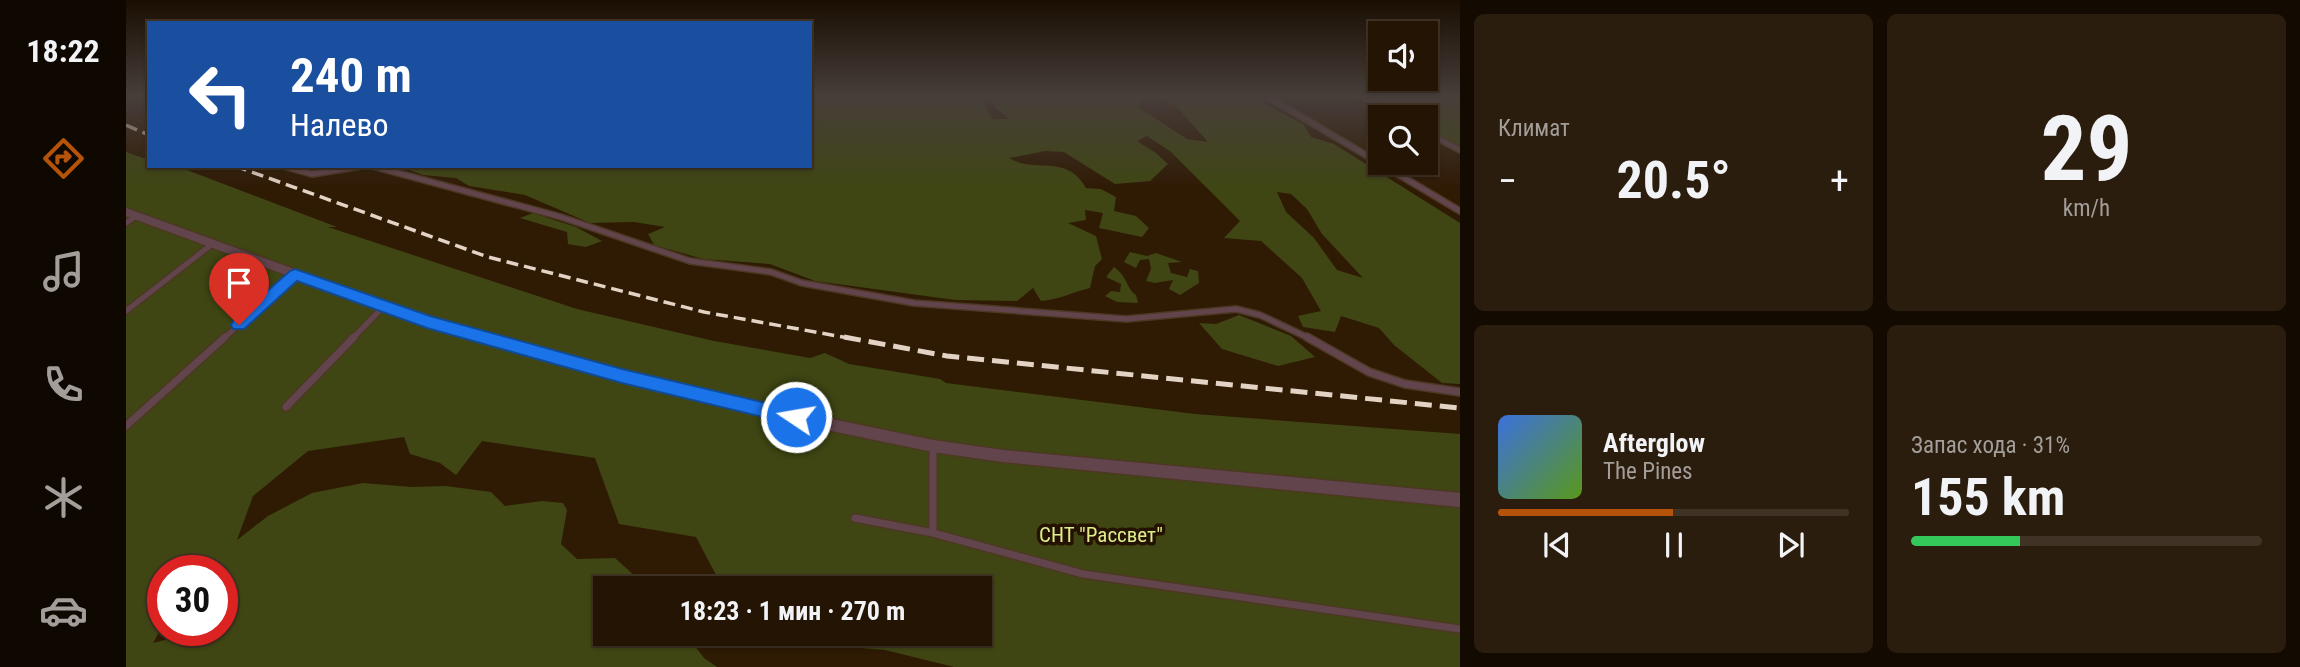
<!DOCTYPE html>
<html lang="ru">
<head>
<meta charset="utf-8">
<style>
  body { margin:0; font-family:"Roboto Condensed",sans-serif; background:#2b1d0d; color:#f1f3f6; height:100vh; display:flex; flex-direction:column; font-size:26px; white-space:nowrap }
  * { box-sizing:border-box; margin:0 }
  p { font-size:23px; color:#a39e9a }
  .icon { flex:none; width:38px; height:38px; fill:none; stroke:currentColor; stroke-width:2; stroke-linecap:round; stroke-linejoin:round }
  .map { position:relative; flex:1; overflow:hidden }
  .drawer { display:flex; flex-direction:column; gap:14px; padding:14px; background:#130b02; width:840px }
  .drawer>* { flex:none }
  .top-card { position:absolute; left:21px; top:21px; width:665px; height:147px; border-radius:0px; box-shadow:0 2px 5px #0004,0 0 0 2px #403325; background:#1a4fa0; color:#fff; overflow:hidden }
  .fabs { position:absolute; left:1242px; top:21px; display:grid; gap:14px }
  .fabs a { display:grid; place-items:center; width:70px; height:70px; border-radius:0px; background:#231403; box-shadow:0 2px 5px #0004,0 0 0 2px #403325; font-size:35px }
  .speed { position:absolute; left:21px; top:555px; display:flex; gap:14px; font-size:35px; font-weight:700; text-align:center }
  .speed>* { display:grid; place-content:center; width:91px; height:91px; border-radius:50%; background:#231403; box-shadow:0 2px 5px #0004,0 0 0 2px #403325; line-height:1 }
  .speed .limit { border:10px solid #d22; background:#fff; color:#111 }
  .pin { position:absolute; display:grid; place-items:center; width:60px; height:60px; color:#fff; margin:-72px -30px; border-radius:50% 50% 50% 0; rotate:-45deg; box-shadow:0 0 7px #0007 }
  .pin .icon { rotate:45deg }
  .me { position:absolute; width:77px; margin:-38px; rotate:282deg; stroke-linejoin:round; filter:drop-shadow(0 0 5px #0008) }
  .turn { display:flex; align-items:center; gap:24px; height:147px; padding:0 28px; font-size:32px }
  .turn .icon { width:91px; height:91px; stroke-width:2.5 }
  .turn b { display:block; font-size:49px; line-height:60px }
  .big { font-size:52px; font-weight:700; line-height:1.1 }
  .drawer .card { flex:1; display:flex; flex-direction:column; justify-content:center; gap:10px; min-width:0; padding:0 24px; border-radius:10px; background:#2b1d0d }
  .drawer .dial { align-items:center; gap:0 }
  .dial b { font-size:91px; line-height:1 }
  .song { display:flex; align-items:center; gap:21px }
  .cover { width:84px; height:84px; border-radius:10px; background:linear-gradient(135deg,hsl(220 70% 55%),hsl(90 70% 35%)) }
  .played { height:7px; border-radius:4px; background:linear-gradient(90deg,#b45309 50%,#403325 50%) }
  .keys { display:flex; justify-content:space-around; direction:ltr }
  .heat { display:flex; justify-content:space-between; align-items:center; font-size:38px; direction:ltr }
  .charge { height:10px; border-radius:5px; background:linear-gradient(90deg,#34c759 31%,#403325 0) }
  .drawer .tiles { flex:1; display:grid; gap:14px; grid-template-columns:repeat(2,1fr) }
  .trip { position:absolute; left:467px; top:576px; width:399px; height:70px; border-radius:0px; background:#231403; box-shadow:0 2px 5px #0004,0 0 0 2px #403325; font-weight:700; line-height:70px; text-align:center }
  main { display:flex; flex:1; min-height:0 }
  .tabs { display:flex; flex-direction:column; width:126px; justify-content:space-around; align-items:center; background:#0e0801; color:#a39e9a }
  .tabs .icon { width:49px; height:49px }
  .tabs .active { color:#b45309 }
  .tabs b { font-size:32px; color:#f1f3f6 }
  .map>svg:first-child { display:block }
  .green { fill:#3f4613; fill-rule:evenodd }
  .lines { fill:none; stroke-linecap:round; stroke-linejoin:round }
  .lane-far1-casing { stroke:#4c3823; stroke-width:8 }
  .lane-casing { stroke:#4c3823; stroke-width:10 }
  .street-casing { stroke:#4c3823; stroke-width:3 }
  .lane-far1 { stroke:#62454c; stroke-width:5 }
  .lane { stroke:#62454c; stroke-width:7 }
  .street { fill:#62454c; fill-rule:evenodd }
  .rail-far1 { stroke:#e3d3c5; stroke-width:3.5; stroke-dasharray:12 6; stroke-linecap:butt }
  .rail { stroke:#e3d3c5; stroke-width:5; stroke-dasharray:17 8; stroke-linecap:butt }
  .route { fill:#1a73e8; stroke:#114b97; stroke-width:2 }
  .labels { text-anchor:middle; stroke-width:7; stroke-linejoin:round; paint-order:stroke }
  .near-park-label { font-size:21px; fill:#ddee8b; stroke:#251100 }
</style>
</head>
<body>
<main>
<nav class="tabs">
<b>18:22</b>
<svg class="icon active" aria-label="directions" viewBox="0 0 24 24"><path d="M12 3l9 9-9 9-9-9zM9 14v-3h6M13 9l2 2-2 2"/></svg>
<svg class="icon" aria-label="music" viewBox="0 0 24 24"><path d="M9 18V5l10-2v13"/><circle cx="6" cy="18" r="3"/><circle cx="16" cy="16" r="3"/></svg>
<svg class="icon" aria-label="phone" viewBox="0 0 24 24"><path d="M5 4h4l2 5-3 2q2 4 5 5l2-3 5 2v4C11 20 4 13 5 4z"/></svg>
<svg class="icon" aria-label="climate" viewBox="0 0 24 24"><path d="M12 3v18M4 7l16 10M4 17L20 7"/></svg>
<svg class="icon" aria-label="car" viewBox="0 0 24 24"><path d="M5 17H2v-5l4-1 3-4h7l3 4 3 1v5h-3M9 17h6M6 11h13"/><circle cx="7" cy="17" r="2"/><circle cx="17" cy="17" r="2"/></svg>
</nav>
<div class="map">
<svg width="1334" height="667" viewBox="0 0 1334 667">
  <rect width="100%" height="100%" fill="#2f1a04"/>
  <g class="green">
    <path d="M684,95H855L866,119H883L868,106L863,95H930V97L941,101L955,95H1019L1012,107L1061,139L1082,142L1050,106L1026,95H1105L1110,101L1116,95H1123L1178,125L1185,137L1208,144L1334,223V384L1316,383L1268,345L1253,328L1215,316L1209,332L1177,327L1172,316L1195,311L1176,278L1135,241L1098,238L1114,221L1044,151L1021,136L1011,141L1030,153L1042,164L1024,181L989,184L938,152L919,151L883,158C909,174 941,153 960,188L975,189L990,197L988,211L1010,216L1023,228L1016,237L973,228L977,213L959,210L960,220L942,223L970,236L976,259L969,266L964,288C947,292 932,300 915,301L907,288L891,301L829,300L689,281L644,264L577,259L528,245L522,234L539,227L508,222L464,223L399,195L343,186L330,178L297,175L275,167L684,166ZM1151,192L1165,194L1181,209L1196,234L1237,278L1211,270L1188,238L1160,212Z"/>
    <path d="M1237,95H1334V148L1300,130V117H1278Z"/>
    <path d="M0,152L23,160V166L53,167L211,227H202L451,309L588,341L684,358L699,353L723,364L814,379L820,383L1069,414L1334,434V667H828L759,650L643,640L637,634H854V588H597L570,537L493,524L469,458L356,441L330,475L314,463L284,454L278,437L182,451L127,496L111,540L142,516L186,493L237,483L286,487L320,486L365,492L379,506L416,501L437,503L441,510L435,544L451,559L489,558L522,588H480V634H560L578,658L591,667H0ZM37,570H96V630H78L27,643L37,625Z"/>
    <path d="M407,213L450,227L476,241L460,247L442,244L441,232L394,218Z"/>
    <path d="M1004,252L1021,256L1030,253L1056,262L1042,263L1045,273L1061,277L1064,269L1072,271L1073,283L1054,295L1043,289L1047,280L1029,283L1020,281L1025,269L1023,259L1014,260L1010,268L998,262Z"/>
    <path d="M988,267C1002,277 1000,288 1010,295L1012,303L991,302L979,296L985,291L994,292L995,284L980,277Z"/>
    <path d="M1113,315L1165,336L1189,357L1152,366L1096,349L1073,323L1090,324Z"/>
  </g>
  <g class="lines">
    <defs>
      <g id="lane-far1">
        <path d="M1139,95L1334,211"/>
        <path d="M1232,95L1274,117"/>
        <path d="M1300,132L1334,150"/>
        <path d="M157,166L186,174L236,166"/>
        <path d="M246,166L435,217L564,261L645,272L676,283L788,303L1000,319L1110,309L1134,315L1185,339"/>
        <path d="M0,223L10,216"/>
        <path d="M0,311L85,245"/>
        <path d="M97,339L169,275"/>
        <path d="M226,339L258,306"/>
      </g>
      <g id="lane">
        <path d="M1181,337L1243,372L1279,384L1334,392"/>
        <path d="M160,407L228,337"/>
        <path d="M0,426L99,337"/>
        <path d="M807,446V533"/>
        <path d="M729,518L807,533L957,574L1334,629"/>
      </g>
      <path id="street" d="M0,208L303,318L496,371L643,406L807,440L877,450L1334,493V507L877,462L807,452L643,418L496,381L301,327L0,216Z"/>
    </defs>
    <use href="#lane-far1" class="lane-far1-casing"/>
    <use href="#lane" class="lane-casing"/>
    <use href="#street" class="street-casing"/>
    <use href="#lane-far1" class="lane-far1"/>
    <use href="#lane" class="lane"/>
    <use href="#street" class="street"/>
    <g class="rail-far1">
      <path d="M0,125L23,135"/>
      <path d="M109,166L362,257L578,312L728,339"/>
    </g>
    <path class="rail" d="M718,337L821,356L1334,408"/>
  </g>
  <linearGradient id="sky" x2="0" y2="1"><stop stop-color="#1a0e02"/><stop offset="0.51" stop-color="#473e3a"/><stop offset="1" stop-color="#473e3a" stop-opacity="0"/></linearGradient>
  <rect width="1334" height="188" fill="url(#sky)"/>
  <path class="route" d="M169,269L304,316L496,369L670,410L676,412L679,417L676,422L670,425L496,383L301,328L171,281L118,329H107L105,325L107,321L164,271Z"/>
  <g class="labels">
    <g class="near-park-label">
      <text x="975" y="542">СНТ "Рассвет"</text>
    </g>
  </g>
</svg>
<div class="fabs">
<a><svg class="icon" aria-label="sound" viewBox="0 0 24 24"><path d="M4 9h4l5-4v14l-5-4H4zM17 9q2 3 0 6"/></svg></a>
<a><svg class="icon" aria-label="search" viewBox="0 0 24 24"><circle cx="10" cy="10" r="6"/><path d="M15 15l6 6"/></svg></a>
</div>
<div class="speed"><div class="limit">30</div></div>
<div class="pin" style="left:113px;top:325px;background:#d93025"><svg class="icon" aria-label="arrive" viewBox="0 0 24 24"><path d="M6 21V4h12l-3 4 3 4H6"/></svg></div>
<svg class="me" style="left:670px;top:417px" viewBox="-20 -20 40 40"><circle r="17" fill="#1a73e8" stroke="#fff" stroke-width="3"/><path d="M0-11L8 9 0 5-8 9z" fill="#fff"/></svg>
<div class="trip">18:23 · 1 мин · 270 m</div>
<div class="top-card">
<div class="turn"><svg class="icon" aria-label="left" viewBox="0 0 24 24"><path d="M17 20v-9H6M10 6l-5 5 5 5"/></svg><div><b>240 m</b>Налево</div></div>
</div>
</div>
<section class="drawer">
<div class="tiles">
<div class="card"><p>Климат</p>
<div class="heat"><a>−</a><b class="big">20.5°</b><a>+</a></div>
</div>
<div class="card dial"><b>29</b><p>km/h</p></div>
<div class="card">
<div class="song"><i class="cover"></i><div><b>Afterglow</b><p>The Pines</p></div></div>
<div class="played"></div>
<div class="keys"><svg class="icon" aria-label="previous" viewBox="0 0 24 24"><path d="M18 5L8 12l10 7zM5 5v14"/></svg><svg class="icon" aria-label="pause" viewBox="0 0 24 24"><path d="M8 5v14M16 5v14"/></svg><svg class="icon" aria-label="next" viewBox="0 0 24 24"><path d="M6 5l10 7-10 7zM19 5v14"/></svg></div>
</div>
<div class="card"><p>Запас хода · 31%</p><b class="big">155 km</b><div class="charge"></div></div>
</div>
</section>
</main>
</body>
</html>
